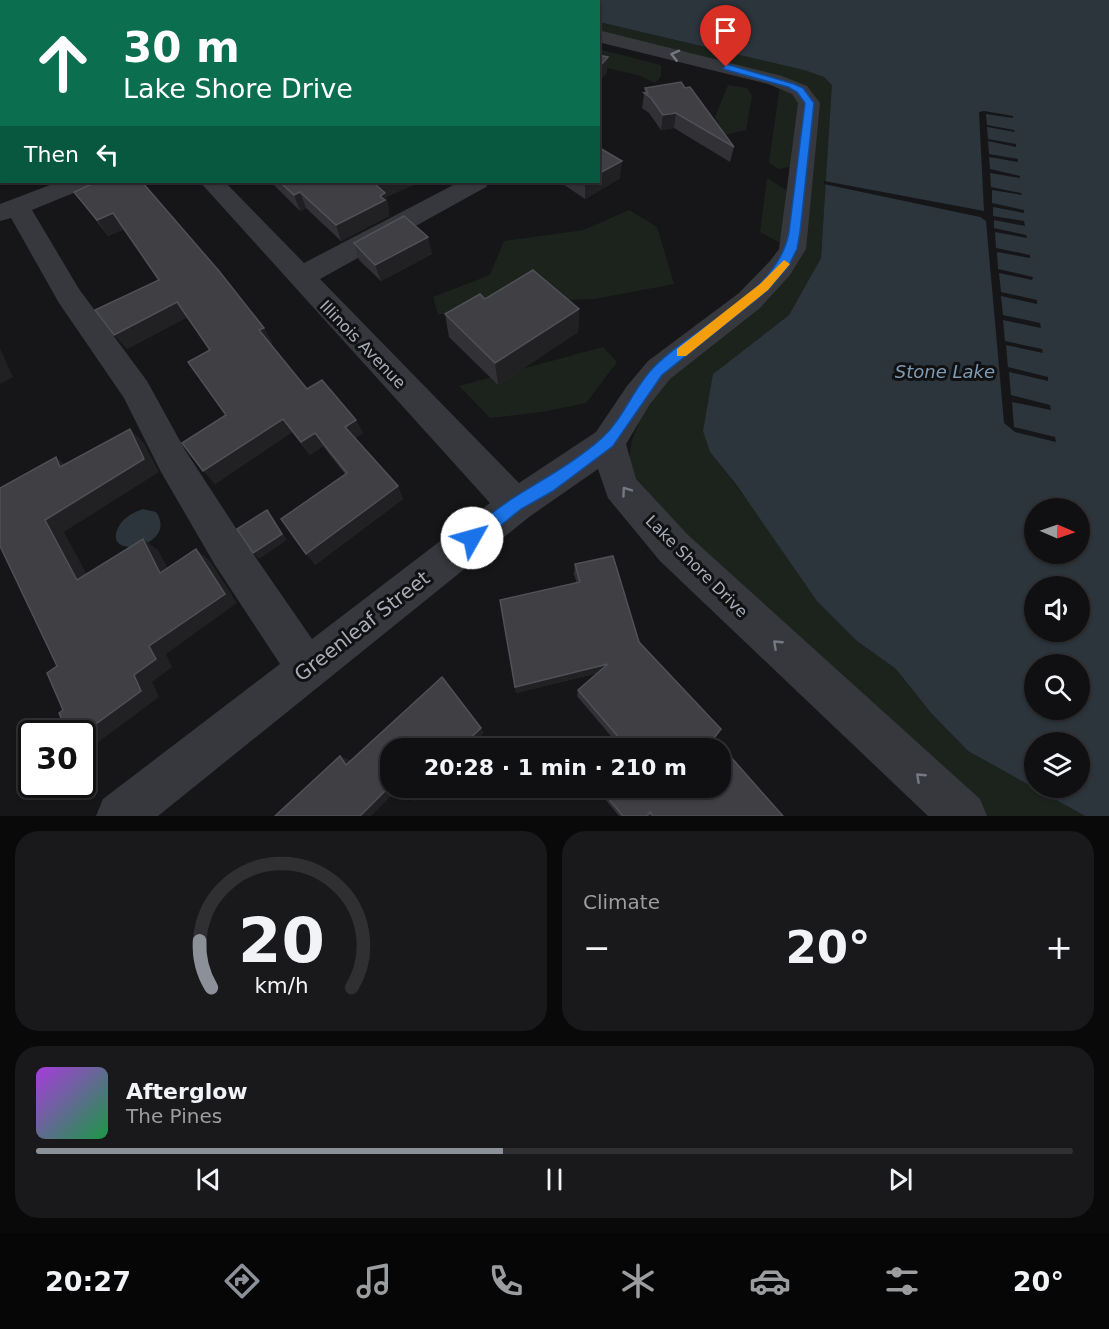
<!DOCTYPE html>
<html lang="en">
<head>
<meta charset="utf-8">
<style>
  body { margin:0; font-family:"DejaVu Sans",sans-serif; background:#19191b; color:#f1f3f6; height:100vh; display:flex; flex-direction:column; font-size:22px; white-space:nowrap }
  * { box-sizing:border-box; margin:0 }
  p { font-size:20px; color:#9c9d9f }
  .icon { flex:none; width:33px; height:33px; fill:none; stroke:currentColor; stroke-width:2; stroke-linecap:round; stroke-linejoin:round }
  .map { position:relative; height:816px; overflow:hidden }
  .panel { display:flex; flex-direction:column; gap:15px; padding:15px; background:#09090a; flex:1 }
  .panel>* { flex:none }
  .guide { position:absolute; left:0px; top:0px; width:600px; height:183px; box-shadow:0 2px 4px #0004,0 0 0 2px #303032; background:#0b6e4f; color:#fff; overflow:hidden }
  .needle { width:39px; rotate:92deg }
  .fabs { position:absolute; left:1024px; top:498px; display:grid; gap:12px }
  .fabs a { display:grid; place-items:center; width:66px; height:66px; border-radius:50%; background:#101012; box-shadow:0 2px 4px #0004,0 0 0 2px #303032; font-size:30px }
  .speed { position:absolute; left:18px; top:720px; display:flex; gap:12px; font-size:30px; font-weight:700; text-align:center }
  .speed>* { display:grid; place-content:center; width:78px; height:78px; border-radius:50%; background:#101012; box-shadow:0 2px 4px #0004,0 0 0 2px #303032; line-height:1 }
  .speed .limit { border:3px solid #111; border-radius:9px; background:#fff; color:#111 }
  .pin { position:absolute; display:grid; place-items:center; width:51px; height:51px; color:#fff; margin:-62px -26px; border-radius:50% 50% 50% 0; rotate:-45deg; box-shadow:0 0 6px #0007 }
  .pin .icon { rotate:45deg }
  .me { position:absolute; width:66px; margin:-33px; rotate:52deg; stroke-linejoin:round; filter:drop-shadow(0 0 4px #0008) }
  .turn { display:flex; align-items:center; gap:21px; height:126px; padding:0 24px; font-size:27px }
  .turn .icon { width:78px; height:78px; stroke-width:2.5 }
  .turn b { display:block; font-size:42px; line-height:51px }
  .then { display:flex; align-items:center; height:57px; padding:0 24px; background:#0003; gap:12px; font-size:22px }
  .big { font-size:45px; font-weight:800; line-height:1.1 }
  .panel .card { flex:1; display:flex; flex-direction:column; justify-content:center; gap:9px; min-width:0; padding:0 21px; border-radius:24px; background:#19191b }
  .panel .dial { align-items:center; gap:0 }
  .dial svg { height:156px; overflow:visible; fill:none; stroke:#303032; stroke-width:7; stroke-linecap:round; text-anchor:middle }
  .dial text { fill:#f1f3f6; stroke:none }
  .song { display:flex; align-items:center; gap:18px }
  .cover { width:72px; height:72px; border-radius:9px; background:linear-gradient(135deg,hsl(280 70% 55%),hsl(140 70% 35%)) }
  .played { height:6px; border-radius:3px; background:linear-gradient(90deg,#8c9099 45%,#303032 45%) }
  .keys { display:flex; justify-content:space-around; direction:ltr }
  .heat { display:flex; justify-content:space-between; align-items:center; font-size:33px; direction:ltr }
  .panel .tiles { flex:1; display:grid; gap:15px; grid-template-columns:1fr 1fr }
  .card:last-child { grid-column:span 2 }
  .trip { position:absolute; left:380px; top:738px; width:351px; height:60px; border-radius:24px; background:#101012; box-shadow:0 2px 4px #0004,0 0 0 2px #303032; font-weight:800; line-height:60px; text-align:center }
  .tab-bar { display:flex; height:96px; justify-content:space-around; align-items:center; background:#060607; color:#9c9d9f }
  .tab-bar .icon { width:42px; height:42px }
  .tab-bar .current { color:#8c9099 }
  .tab-bar b { font-size:27px; color:#f1f3f6 }
  .map>svg:first-child { display:block }
  .green { fill:#1c231d }
  .water { fill:#2c353c; fill-rule:evenodd }
  .pier { fill:#161618 }
  .lines { fill:none; stroke-linecap:round; stroke-linejoin:round }
  .minor { fill:#37383d; fill-rule:evenodd }
  .wall { fill:#323236 }
  .shaded-wall { fill:#212124 }
  .building { fill:#3f3f44; stroke:#4f5156; stroke-width:1.5 }
  .oneway { stroke:#757881 }
  .route { fill:#1a73e8; stroke:#114b97; stroke-width:1.5 }
  .slow { fill:#f59e0b }
  .labels { text-anchor:middle; stroke-width:6; stroke-linejoin:round; paint-order:stroke }
  .street-label { font-size:16px; fill:#a8adb8; stroke:#111113 }
  .water-label { font-size:18px; font-style:italic; fill:#7f9bb3; stroke:#111113 }
  .near-street-label { font-size:20px; fill:#a8adb8; stroke:#111113 }
</style>
</head>
<body>
<div class="map">
<svg width="1109" height="816" viewBox="0 0 1109 816">
  <rect width="100%" height="100%" fill="#161618"/>
  <g class="green">
    <path d="M599,22L804,70L824,77L833,85L821,258L789,315L713,374L710,452L857,641L896,669L931,713L968,751L1085,816H983L932,775L632,481L628,465L632,440L647,403L670,375L785,279L812,94L599,33Z"/>
    <path d="M598,49L661,65V76L655,83L641,76L599,66Z"/>
    <path d="M728,85L747,88L752,96L746,130L725,135L715,117Z"/>
    <path d="M780,85L800,98L794,166L779,169L769,163Z"/>
    <path d="M767,178L791,193L784,245L760,232Z"/>
    <path d="M629,210L657,227L674,284L595,299L564,300L463,314H438L433,297L490,275L504,241L584,230Z"/>
    <path d="M603,347L617,362L586,403L542,412L490,418L459,386Z"/>
  </g>
  <g class="water">
    <path d="M505,0H1109V816H1085L968,751L931,713L896,669L857,641L817,601L738,487L710,452L703,431L713,374L789,315L821,258L832,85L824,77L804,70L599,22L598,2ZM1035,508H1080V554H1035ZM1035,586H1080V632H1035ZM1035,664H1080V710H1035ZM1035,742H1080V788H1035Z"/>
    <path d="M143,509L156,512C180,546 102,562 118,528C123,517 133,513 143,509Z"/>
  </g>
  <path class="pier" d="M984,111L1013,116V118L986,114L987,125L1014,130L1015,132L987,127L988,139L1016,144V147L988,141L989,154L1018,159V162L989,157L990,169L1020,176V178L990,173L991,187L1021,193L1022,195L992,190V203L1024,210V213L993,207V216L1024,221L1025,226L994,220V228L1026,235L1027,238L995,232L996,248L1030,255V258L997,252L998,269L1033,277L1032,280L999,273L1001,292L1037,300V304L1001,296L1003,315L1040,323L1041,328L1003,320L1005,341L1042,349L1043,353L1006,345L1008,367L1048,377V381L1009,372L1011,395L1050,405L1051,410L1012,402L1014,427L1055,437L1056,442L1015,432L1004,423L986,221L980,217L824,184V181L984,211L979,112Z"/>
  <g class="lines">
    <g class="minor">
      <path d="M437,0H461L462,2H438Z"/>
      <path d="M598,30L782,76L807,86L820,103L806,249L790,275L760,308L670,379L650,404L626,444L636,479L688,535L980,799L987,816H928L660,561L608,498L598,469L529,517L158,816H96L103,799L280,664L215,565L161,472L124,398L59,303L11,218L0,221V204L58,182H91L88,187L32,210L79,289L147,381L185,450L243,539L312,639L490,503L200,182H225L304,263L459,182H489L486,187L320,279L519,483L596,432L627,386L648,361L739,293L770,261L779,249L798,103L792,94L768,84L598,42Z"/>
    </g>
  </g>
  <g class="wall">
    <path d="M645,88L734,147L730,162L674,128L661,130L649,113L642,108Z"/>
    <path d="M620,178L585,199L560,182H598Z"/>
    <path d="M89,182H142L264,328L272,343L270,344L307,389L356,420L363,433L355,438L403,499L315,565L345,474L323,446L310,455L292,432L215,484L226,415L210,350L187,317L127,349L159,280L124,229L108,236L74,192L91,185Z"/>
    <path d="M271,182H414L415,184L386,197L389,209L388,210L389,216L341,241L306,208L300,211Z"/>
    <path d="M354,243L432,254L381,281L359,260Z"/>
    <path d="M485,299L579,309L578,332L498,385L449,337L445,314Z"/>
    <path d="M575,564L639,642L714,738L783,816H619L596,788H720V748H621L577,696L578,690L598,673L516,693L515,687L577,583L574,574Z"/>
  </g>
  <g class="shaded-wall">
    <path d="M608,57L607,73L598,83V68Z"/>
    <path d="M676,113L674,128L661,130L663,115Z"/>
    <path d="M622,161L620,178L585,199V182H598V174Z"/>
    <path d="M381,182H414L415,184L386,197L389,209L388,210L389,216L341,241L336,225L375,184Z"/>
    <path d="M300,192L306,208L300,211L294,195Z"/>
    <path d="M113,213L124,229L108,236L97,220Z"/>
    <path d="M428,237L432,254L381,281L375,265Z"/>
    <path d="M177,302L188,317L127,349L114,335Z"/>
    <path d="M579,309L578,332L498,385L495,363Z"/>
    <path d="M264,328L272,343L268,345L259,330Z"/>
    <path d="M0,348L13,377L0,384Z"/>
    <path d="M283,419L292,432L215,484L203,471Z"/>
    <path d="M356,420L363,433L352,440L345,427Z"/>
    <path d="M130,429L144,443L159,472L64,532L95,590L77,580L45,520Z"/>
    <path d="M315,433L323,446L310,455L301,442Z"/>
    <path d="M56,457L73,471L60,467Z"/>
    <path d="M398,486L403,499L315,565L306,554Z"/>
    <path d="M267,510L272,516L287,540L259,559L253,553Z"/>
    <path d="M143,539L158,550L176,584L160,573Z"/>
    <path d="M196,549L210,561L237,603L166,654L172,667L152,682L159,697L93,746L82,744V734L134,675L149,646Z"/>
    <path d="M608,664L606,671L516,693L515,687Z"/>
    <path d="M481,728L484,733L469,748H460Z"/>
    <path d="M340,756L350,760L356,768L346,765Z"/>
    <path d="M390,786V788H399L371,816H360Z"/>
    <path d="M420,788H429L416,801L409,799Z"/>
  </g>
  <g class="building">
    <path d="M83,0H234L237,2H85Z"/>
    <path d="M0,7L2,9V133L0,131Z"/>
    <path d="M598,55L608,57L598,68Z"/>
    <path d="M681,82L685,88L690,87L734,147L676,113L663,115L651,98L644,93H648L645,88Z"/>
    <path d="M598,147L622,161L598,174Z"/>
    <path d="M90,182H142L219,271L264,328L259,330L307,389L322,380L356,420L345,427L398,486L306,554L281,519L347,473L315,433L301,442L283,419L203,471L182,443L226,415L188,362L210,350L177,302L114,335L95,310L159,280L113,213L97,220L74,192L92,184Z"/>
    <path d="M280,182H381L375,184L385,193L380,196L385,200L336,225L300,192L294,195Z"/>
    <path d="M404,216L428,237L375,265L354,243Z"/>
    <path d="M533,270L579,309L495,363L445,314L480,294L485,299Z"/>
    <path d="M130,429L144,459L45,520L77,580L143,539L160,573L196,549L225,594L149,646L156,659L134,675L141,691L82,734H68L59,713L63,710L47,673L57,666L0,546V488L56,457L60,467Z"/>
    <path d="M267,510L282,534L253,553L237,529Z"/>
    <path d="M613,556L639,642L721,729L714,738L783,816H653L650,812L647,816H623L600,788H720V748H628L578,690L608,664L515,687L500,600L580,582L575,564Z"/>
    <path d="M442,677L481,728L460,748H390V786L360,816H275L340,756L346,765Z"/>
    <path d="M402,788H420L409,799Z"/>
  </g>
  <defs><path id="oneway-chevron" d="M-2-3.5L2.5 0L-2 3.5" fill="none" stroke-width="1.6" stroke-linecap="round" stroke-linejoin="round" transform="scale(1.5)"/></defs>
  <g class="oneway">
    <use href="#oneway-chevron" transform="translate(675 55) rotate(-166)"/>
    <use href="#oneway-chevron" transform="translate(626 491) rotate(-125)"/>
    <use href="#oneway-chevron" transform="translate(777 644) rotate(-137)"/>
    <use href="#oneway-chevron" transform="translate(920 777) rotate(-137)"/>
  </g>
  <path class="route" d="M726,64L794,84L803,88L814,103L800,232L797,249L788,267L768,290L662,375L613,446L553,491L521,509L478,544L472,546L467,544L465,538L467,533C481,522 495,510 510,500C541,480 574,463 602,438C623,419 633,389 653,368C694,325 778,295 789,232L805,103L797,92L788,87L723,69Z"/>
  <path class="slow" d="M784,260L790,264L768,290L686,356H677V349L760,284Z"/>
  <g class="labels">
    <g class="street-label">
      <text transform="translate(363 344) rotate(46)" y="6">Illinois Avenue</text>
      <text transform="translate(697 566) rotate(45)" y="6">Lake Shore Drive</text>
    </g>
    <g class="water-label">
      <text x="945" y="378">Stone Lake</text>
    </g>
    <g class="near-street-label">
      <text transform="translate(362 626) rotate(-38)" y="7">Greenleaf Street</text>
    </g>
  </g>
</svg>
<div class="fabs">
<a><svg class="needle" viewBox="-14 -14 28 28"><path d="M0-13l5 13h-10z" fill="#e53935"/><path d="M0 13l5-13h-10z" fill="#9c9d9f"/></svg></a>
<a><svg class="icon" aria-label="sound" viewBox="0 0 24 24"><path d="M4 9h4l5-4v14l-5-4H4zM17 9q2 3 0 6"/></svg></a>
<a><svg class="icon" aria-label="search" viewBox="0 0 24 24"><circle cx="10" cy="10" r="6"/><path d="M15 15l6 6"/></svg></a>
<a><svg class="icon" aria-label="layers" viewBox="0 0 24 24"><path d="M12 4l9 5-9 5-9-5zM3 14l9 5 9-5"/></svg></a>
</div>
<div class="speed"><div class="limit">30</div></div>
<div class="pin" style="left:726px;top:67px;background:#d93025"><svg class="icon" aria-label="arrive" viewBox="0 0 24 24"><path d="M6 21V4h12l-3 4 3 4H6"/></svg></div>
<svg class="me" style="left:472px;top:538px" viewBox="-20 -20 40 40"><circle r="19" fill="#fff"/><path d="M0-13L10 11 0 6-10 11z" fill="#1a73e8"/></svg>
<div class="trip">20:28 · 1 min · 210 m</div>
<div class="guide">
<div class="turn"><svg class="icon" aria-label="ahead" viewBox="0 0 24 24"><path d="M12 20V5M6 11l6-6 6 6"/></svg><div><b>30 m</b>Lake Shore Drive</div></div>
<div class="then">Then<svg class="icon" aria-label="left" viewBox="0 0 24 24"><path d="M17 20v-9H6M10 6l-5 5 5 5"/></svg></div>
</div>
</div>
<section class="panel">
<div class="tiles">
<div class="card dial"><svg viewBox="0 0 100 80">
<path d="M14 69A42 42 0 1 1 86 69"/>
<path d="M14 69A42 42 0 0 1 8 45" stroke="#8c9099"/>
<text x="50" y="56" font-size="32" font-weight="700">20</text>
<text x="50" y="72" font-size="11">km/h</text>
</svg></div>
<div class="card"><p>Climate</p>
<div class="heat"><a>−</a><b class="big">20°</b><a>+</a></div>
</div>
<div class="card">
<div class="song"><i class="cover"></i><div><b>Afterglow</b><p>The Pines</p></div></div>
<div class="played"></div>
<div class="keys"><svg class="icon" aria-label="previous" viewBox="0 0 24 24"><path d="M18 5L8 12l10 7zM5 5v14"/></svg><svg class="icon" aria-label="pause" viewBox="0 0 24 24"><path d="M8 5v14M16 5v14"/></svg><svg class="icon" aria-label="next" viewBox="0 0 24 24"><path d="M6 5l10 7-10 7zM19 5v14"/></svg></div>
</div>
</div>
</section>
<nav class="tab-bar">
<b>20:27</b>
<svg class="icon current" aria-label="directions" viewBox="0 0 24 24"><path d="M12 3l9 9-9 9-9-9zM9 14v-3h6M13 9l2 2-2 2"/></svg>
<svg class="icon" aria-label="music" viewBox="0 0 24 24"><path d="M9 18V5l10-2v13"/><circle cx="6" cy="18" r="3"/><circle cx="16" cy="16" r="3"/></svg>
<svg class="icon" aria-label="phone" viewBox="0 0 24 24"><path d="M5 4h4l2 5-3 2q2 4 5 5l2-3 5 2v4C11 20 4 13 5 4z"/></svg>
<svg class="icon" aria-label="climate" viewBox="0 0 24 24"><path d="M12 3v18M4 7l16 10M4 17L20 7"/></svg>
<svg class="icon" aria-label="car" viewBox="0 0 24 24"><path d="M5 17H2v-5l4-1 3-4h7l3 4 3 1v5h-3M9 17h6M6 11h13"/><circle cx="7" cy="17" r="2"/><circle cx="17" cy="17" r="2"/></svg>
<svg class="icon" aria-label="filters" viewBox="0 0 24 24"><path d="M4 7h16M4 17h16"/><circle cx="9" cy="7" r="2"/><circle cx="15" cy="17" r="2"/></svg>
<b>20°</b>
</nav>
</body>
</html>
